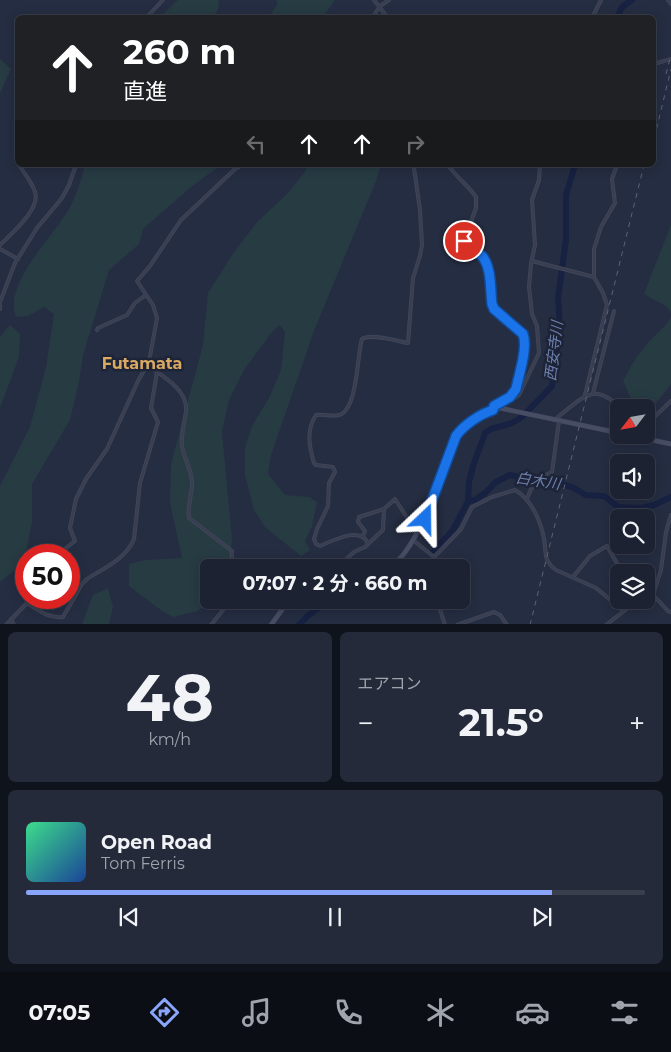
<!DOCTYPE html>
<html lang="ja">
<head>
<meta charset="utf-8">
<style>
  body { margin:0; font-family:Montserrat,"Noto Sans JP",sans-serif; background:#252a3a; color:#f1f3f6; height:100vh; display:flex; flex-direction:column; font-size:19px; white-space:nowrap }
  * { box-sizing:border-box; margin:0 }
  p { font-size:16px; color:#a0a4ac }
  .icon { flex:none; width:28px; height:28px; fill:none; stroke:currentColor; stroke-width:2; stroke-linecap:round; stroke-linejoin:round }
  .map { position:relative; height:624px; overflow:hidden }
  .sheet { display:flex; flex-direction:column; gap:8px; padding:8px; background:#0f131c; flex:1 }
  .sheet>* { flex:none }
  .guide { position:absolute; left:15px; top:15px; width:641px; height:152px; border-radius:8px; box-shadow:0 2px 12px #0003,0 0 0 1px #3a3f4d; background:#202124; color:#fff; overflow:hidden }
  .needle { width:32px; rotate:239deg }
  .fabs { position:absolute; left:610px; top:399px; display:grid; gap:10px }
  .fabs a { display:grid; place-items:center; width:45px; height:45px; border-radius:8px; background:#1c2232; box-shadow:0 2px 12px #0003,0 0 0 1px #3a3f4d; font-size:25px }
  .speed { position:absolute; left:15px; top:544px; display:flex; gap:10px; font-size:25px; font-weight:700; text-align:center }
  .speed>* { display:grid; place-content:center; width:65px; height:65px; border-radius:50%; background:#1c2232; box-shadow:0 2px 12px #0003,0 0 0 1px #3a3f4d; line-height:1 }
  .speed .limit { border:8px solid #d22; background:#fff; color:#111 }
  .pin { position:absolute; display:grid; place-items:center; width:42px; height:42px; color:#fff; margin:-21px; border:2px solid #fff; border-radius:50%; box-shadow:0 1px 5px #0007 }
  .me { position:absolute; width:55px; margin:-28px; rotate:23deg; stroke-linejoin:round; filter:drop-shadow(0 0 4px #0008) }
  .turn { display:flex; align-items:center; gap:18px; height:105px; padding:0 25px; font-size:22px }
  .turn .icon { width:65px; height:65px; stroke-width:2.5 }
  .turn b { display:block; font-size:35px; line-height:42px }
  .lanes { display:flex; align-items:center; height:48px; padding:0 25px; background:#0003; justify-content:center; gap:25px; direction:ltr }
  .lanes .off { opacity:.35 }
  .big { font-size:38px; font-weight:700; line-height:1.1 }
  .sheet .widget { flex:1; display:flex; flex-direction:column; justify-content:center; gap:8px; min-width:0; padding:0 18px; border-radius:8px; background:#252a3a }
  .sheet .dial { align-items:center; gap:0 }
  .dial b { font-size:65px; line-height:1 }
  .song { display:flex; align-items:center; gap:15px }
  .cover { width:60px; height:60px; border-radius:8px; background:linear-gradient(135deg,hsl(150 70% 55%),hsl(220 70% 35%)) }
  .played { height:5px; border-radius:2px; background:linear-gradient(90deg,#8aa5fc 85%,#3a3f4d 85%) }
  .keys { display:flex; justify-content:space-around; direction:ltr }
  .heat { display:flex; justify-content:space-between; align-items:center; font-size:28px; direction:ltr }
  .sheet .tiles { flex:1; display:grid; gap:8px; grid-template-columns:1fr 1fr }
  .widget:last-child { grid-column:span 2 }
  .trip { position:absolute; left:200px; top:559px; width:270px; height:50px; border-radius:8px; background:#1c2232; box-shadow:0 2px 12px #0003,0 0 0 1px #3a3f4d; font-weight:700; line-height:50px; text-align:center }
  .tab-bar { display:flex; height:80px; justify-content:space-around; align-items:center; background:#0b0e14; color:#a0a4ac }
  .tab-bar .icon { width:35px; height:35px }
  .tab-bar .current { color:#8aa5fc }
  .tab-bar b { font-size:22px; color:#f1f3f6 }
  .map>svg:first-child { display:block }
  .green { fill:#273b43 }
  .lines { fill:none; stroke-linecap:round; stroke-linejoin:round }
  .river { stroke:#172141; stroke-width:6 }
  .street-casing { stroke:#43485b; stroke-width:4 }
  .secondary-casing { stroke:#43485b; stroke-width:5 }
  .street { stroke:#393f51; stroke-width:2.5 }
  .secondary { stroke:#474d65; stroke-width:4 }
  .rail { stroke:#5b6279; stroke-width:1; stroke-dasharray:5 5; stroke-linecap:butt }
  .route-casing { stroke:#114b97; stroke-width:12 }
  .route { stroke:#1a73e8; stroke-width:9 }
  .labels { text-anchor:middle; stroke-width:5; stroke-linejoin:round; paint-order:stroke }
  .water-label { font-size:15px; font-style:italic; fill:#6d7fac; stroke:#1e2437 }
  .quarter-label { font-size:16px; font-weight:bold; fill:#daa962; stroke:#1e2437 }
</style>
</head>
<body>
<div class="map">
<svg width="671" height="625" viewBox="0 0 671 625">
  <rect width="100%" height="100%" fill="#252d42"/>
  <g class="green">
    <path d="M178,0H219L218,9L214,17H160Z"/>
    <path d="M276,0H335L323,17H269L278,3Z"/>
    <path d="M0,59L11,69L0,93Z"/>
    <path d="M85,165H221L191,187L143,229L139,244L109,270L83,355L79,382L70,420L32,484V522L24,562L0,582V486L30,427L46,367L54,314L44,307L28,316L16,317C3,283 54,236 69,209C77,195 81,180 85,165Z"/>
    <path d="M306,165H381L376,181L314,331L271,455L268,474L285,495L309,497L317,502L312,526L305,541L310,550L301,556L265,527L254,510L245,475V448L252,426L269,398L281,370L285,332L280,325L272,332L244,370L229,400L222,432L232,539L229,567L209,568V600H213L197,611L173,617L162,611L129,586V564L145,560L182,558L170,503L171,464L203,345L208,293L234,252L258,221L288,193L306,170Z"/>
    <path d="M671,225V312L667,307L644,294Z"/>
    <path d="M671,318V384L656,403L646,411V408L637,407L634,405L623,381C630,367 637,356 647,344C655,335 664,328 671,318Z"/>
    <path d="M10,325L20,334L19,357L0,408V337Z"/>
    <path d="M108,588L113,607L109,624H82L93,595Z"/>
  </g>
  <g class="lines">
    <g class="river">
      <path d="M617,18L622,7L632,0"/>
      <path d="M468,501L475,500L485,493L496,482L510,475L527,479L547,480L572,487L586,495L604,496L618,507L641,508L654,505L671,497"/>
      <path d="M433,552L453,530L468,501L469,482L473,466L485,433L491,429L512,423L522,417L552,386L560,326L558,298L566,239V195L575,165"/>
      <path d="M299,625C310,612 322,604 338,600"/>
    </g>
    <defs>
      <g id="street">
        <path d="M374,0L388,18"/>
        <path d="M668,0L671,4"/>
        <path d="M146,18L163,0"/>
        <path d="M372,18L380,6L389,0"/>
        <path d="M592,18L601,0"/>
        <path d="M654,64L671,59"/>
        <path d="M18,154L16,157L18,163"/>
        <path d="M448,165C456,177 468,185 476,197V208L464,241C470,252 476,249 482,256C492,268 490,289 492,304C498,319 519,323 525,340L517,389L510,397L494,405L493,410"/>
        <path d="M0,245C11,234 41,209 35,192C32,182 24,173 19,165"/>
        <path d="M0,249L18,259"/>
        <path d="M532,261L594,277"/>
        <path d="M0,302L15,263L37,228L62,198L69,185L76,165"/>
        <path d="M0,305V309"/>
        <path d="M97,330L98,328L127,315L135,303L146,295"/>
        <path d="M148,366C164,377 188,390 186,411C184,424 181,433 182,446C184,459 192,470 192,483C192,495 187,507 189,518L232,551L231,568"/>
        <path d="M593,393L614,311"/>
        <path d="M585,395L607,305L603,293L594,277V249L601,227L615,203L612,179L617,165"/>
        <path d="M501,407L519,395L539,353L537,326L532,314L529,287L531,264L535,245L532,200L539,180L540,165"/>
        <path d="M556,419C562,413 568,409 574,404C594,388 603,392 622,408"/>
        <path d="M646,425L671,401"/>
        <path d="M527,499L531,489L540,482L543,476L552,472L559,421"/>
        <path d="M363,536L365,531L358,522L359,517L384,509L395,499L415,530L418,531"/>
        <path d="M413,540L434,557L437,568"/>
        <path d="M368,544L383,530L384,509"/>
        <path d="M57,555L75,541L70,528L76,499L86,479L107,449L138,381L149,362L157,318L153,305L137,281L150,266L181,220L235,169L243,165"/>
        <path d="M434,557L461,529L472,507L492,497L515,490C531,499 541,521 544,539C547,554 542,559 556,570L596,588L624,611"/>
        <path d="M340,568V565L354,552L365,547L368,544C362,525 332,541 320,546L316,544L314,539L317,529L328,506L329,483L335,472L333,467L316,465L314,463C309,446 306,430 316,415C324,414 332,417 339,415C358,410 357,354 362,339C371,333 397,341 408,343L413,278L420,256L422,245L420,210L414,168L412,165"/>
        <path d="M573,577L590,556L607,546L622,572"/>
        <path d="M653,595L661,570L666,532L671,515"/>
        <path d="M653,595L668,611L671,612"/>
        <path d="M646,597L653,595"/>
        <path d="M437,600L445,625"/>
        <path d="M27,603C38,610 49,619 63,617L82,584L87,579C104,568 126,559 134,539L140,483L158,422L151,408L157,372"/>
        <path d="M11,619L14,625"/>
        <path d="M6,625L27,603L30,598"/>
        <path d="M211,625L223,610L225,600"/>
        <path d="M457,625L494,612L500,615L507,625"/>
        <path d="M606,625L638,600"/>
      </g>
      <g id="secondary">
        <path d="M628,435L671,444"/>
        <path d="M388,568C417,555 445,466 456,436C466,422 484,413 500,408L619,433"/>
        <path d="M271,625L289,600"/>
      </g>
    </defs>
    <use href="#street" class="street-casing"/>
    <use href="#secondary" class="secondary-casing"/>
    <use href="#street" class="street"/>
    <use href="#secondary" class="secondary"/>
    <g class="rail">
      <path d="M666,74L671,55"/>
      <path d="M654,139L671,69"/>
      <path d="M530,625L644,165"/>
    </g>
  </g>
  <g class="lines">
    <defs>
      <path id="route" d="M425,519L456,436C464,425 480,414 493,410L494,406L510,397L516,389C519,374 528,348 523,334L494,309L492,304C490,289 492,268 482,256C476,249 470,252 464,241"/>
    </defs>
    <use href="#route" class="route-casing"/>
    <use href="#route" class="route"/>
  </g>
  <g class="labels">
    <g class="water-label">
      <text transform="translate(554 351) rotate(-83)" y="5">西安寺川</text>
      <text transform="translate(538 481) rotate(9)" y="5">白木川</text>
    </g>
    <g class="quarter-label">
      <text x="142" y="369">Futamata</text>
    </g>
  </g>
</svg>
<div class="fabs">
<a><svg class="needle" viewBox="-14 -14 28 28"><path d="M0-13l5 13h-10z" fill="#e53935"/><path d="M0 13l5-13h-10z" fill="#a0a4ac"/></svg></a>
<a><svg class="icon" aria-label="sound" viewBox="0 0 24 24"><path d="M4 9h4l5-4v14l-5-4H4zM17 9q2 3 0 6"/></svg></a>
<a><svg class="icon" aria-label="search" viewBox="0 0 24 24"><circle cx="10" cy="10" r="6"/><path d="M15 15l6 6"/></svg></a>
<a><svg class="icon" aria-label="layers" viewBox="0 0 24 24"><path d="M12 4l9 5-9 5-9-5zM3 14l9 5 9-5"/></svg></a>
</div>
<div class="speed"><div class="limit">50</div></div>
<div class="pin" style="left:464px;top:241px;background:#d93025"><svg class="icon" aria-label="arrive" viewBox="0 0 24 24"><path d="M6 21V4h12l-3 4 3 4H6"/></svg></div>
<svg class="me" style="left:425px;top:519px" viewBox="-20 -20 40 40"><path d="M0-17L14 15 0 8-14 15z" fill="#1a73e8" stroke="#fff" stroke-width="4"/></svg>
<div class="trip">07:07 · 2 分 · 660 m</div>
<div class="guide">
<div class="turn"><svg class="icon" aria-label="ahead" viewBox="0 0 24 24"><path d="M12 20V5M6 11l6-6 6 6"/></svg><div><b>260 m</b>直進</div></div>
<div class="lanes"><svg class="icon off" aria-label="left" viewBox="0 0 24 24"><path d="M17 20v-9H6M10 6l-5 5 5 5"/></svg><svg class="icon" aria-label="ahead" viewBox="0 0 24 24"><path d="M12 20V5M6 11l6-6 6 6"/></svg><svg class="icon" aria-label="ahead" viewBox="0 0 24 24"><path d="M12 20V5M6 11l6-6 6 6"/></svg><svg class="icon off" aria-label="right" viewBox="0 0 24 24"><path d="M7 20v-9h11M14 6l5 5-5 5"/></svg></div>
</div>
</div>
<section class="sheet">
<div class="tiles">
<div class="widget dial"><b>48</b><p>km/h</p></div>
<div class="widget"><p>エアコン</p>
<div class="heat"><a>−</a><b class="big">21.5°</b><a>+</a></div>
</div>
<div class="widget">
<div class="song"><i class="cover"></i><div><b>Open Road</b><p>Tom Ferris</p></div></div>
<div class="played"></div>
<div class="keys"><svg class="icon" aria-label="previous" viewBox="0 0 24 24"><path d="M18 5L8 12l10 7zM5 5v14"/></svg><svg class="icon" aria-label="pause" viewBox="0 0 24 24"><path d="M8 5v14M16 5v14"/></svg><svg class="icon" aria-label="next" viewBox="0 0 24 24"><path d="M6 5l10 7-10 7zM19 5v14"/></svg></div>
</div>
</div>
</section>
<nav class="tab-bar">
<b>07:05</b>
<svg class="icon current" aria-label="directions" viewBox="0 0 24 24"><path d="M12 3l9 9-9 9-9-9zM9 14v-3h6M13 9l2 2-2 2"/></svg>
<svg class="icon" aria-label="music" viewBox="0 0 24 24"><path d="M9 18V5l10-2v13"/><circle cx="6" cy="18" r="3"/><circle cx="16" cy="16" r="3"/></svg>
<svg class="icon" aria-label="phone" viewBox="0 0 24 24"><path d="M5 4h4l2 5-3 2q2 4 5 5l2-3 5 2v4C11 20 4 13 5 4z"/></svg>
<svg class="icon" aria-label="climate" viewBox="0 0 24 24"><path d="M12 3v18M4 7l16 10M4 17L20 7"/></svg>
<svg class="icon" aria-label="car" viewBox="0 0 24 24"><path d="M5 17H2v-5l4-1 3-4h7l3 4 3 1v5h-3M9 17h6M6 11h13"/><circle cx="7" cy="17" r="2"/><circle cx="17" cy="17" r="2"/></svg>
<svg class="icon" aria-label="filters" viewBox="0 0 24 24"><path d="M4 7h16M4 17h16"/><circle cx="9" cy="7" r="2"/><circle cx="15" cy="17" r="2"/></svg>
</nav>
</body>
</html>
